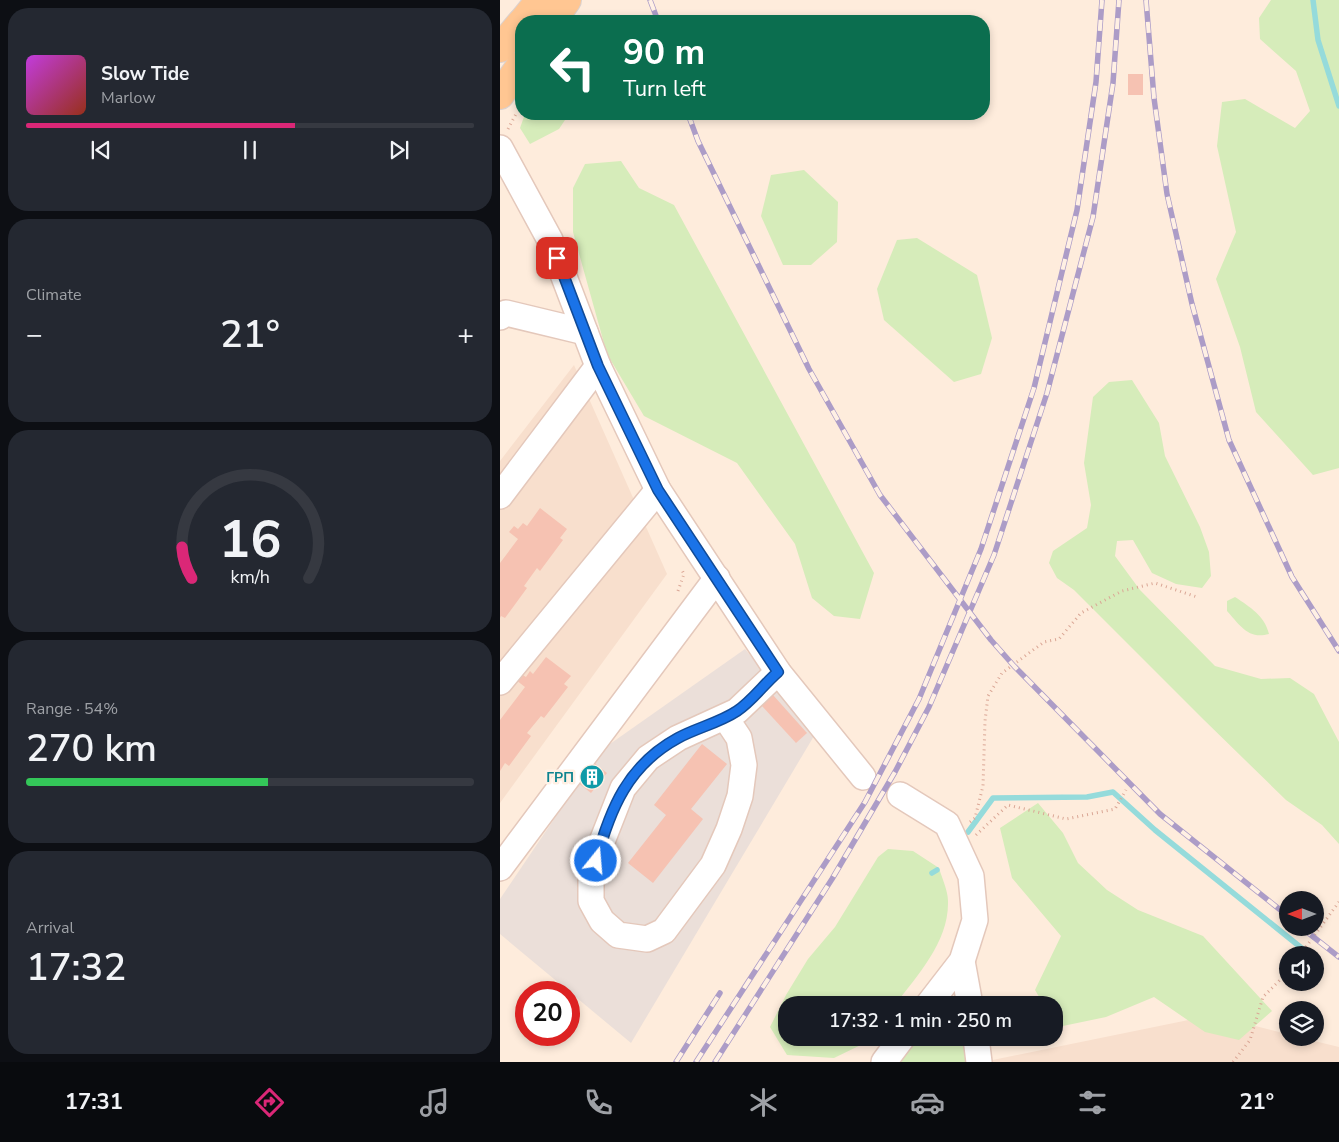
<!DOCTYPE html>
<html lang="en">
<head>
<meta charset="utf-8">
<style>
  body { margin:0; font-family:"Nunito Sans",sans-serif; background:#242831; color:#f1f3f6; height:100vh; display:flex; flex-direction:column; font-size:19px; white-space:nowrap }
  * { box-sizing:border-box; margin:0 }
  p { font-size:16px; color:#9ea1a6 }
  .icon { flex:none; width:28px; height:28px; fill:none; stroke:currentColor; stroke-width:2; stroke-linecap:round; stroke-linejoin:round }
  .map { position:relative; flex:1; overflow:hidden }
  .drawer { display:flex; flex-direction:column; gap:8px; padding:8px; background:#0d0f14; width:500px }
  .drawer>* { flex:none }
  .guide { position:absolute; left:15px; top:15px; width:475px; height:105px; border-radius:20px; box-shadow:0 2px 8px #0003; background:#0b6e4f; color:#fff; overflow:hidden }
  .needle { width:32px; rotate:270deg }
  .controls { position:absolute; left:779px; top:891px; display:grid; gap:10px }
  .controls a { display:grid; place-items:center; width:45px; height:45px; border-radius:50%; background:#171b24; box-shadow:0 2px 8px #0003; font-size:25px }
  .speed { position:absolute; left:15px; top:981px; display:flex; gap:10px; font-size:25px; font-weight:700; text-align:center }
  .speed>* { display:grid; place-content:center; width:65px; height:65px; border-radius:50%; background:#171b24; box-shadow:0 2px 8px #0003; line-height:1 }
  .speed .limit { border:8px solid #d22; background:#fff; color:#111 }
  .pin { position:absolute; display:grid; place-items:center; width:42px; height:42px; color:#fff; margin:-21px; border-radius:10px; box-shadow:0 2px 8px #0006 }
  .me { position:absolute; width:55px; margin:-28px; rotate:17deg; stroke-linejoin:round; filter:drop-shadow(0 0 4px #0008) }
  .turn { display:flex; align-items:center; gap:18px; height:105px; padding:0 25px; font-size:22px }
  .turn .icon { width:65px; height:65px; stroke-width:2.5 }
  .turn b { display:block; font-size:35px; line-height:42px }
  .big { font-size:38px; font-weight:600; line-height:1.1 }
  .drawer .card { flex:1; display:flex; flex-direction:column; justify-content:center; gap:8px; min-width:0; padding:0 18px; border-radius:20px; background:#242831 }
  .drawer .dial { align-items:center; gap:0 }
  .dial svg { height:130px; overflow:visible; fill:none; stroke:#363941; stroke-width:7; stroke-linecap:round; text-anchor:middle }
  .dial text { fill:#f1f3f6; stroke:none }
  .song { display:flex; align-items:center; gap:15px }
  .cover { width:60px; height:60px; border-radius:8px; background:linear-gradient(135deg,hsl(290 70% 55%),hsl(10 70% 35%)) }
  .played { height:5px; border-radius:2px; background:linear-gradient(90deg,#db2777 60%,#363941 60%) }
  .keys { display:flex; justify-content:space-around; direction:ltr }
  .heat { display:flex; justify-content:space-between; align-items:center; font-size:28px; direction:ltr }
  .charge { height:8px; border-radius:4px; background:linear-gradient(90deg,#34c759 54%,#363941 0) }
  .trip { position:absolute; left:278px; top:996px; width:285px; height:50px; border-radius:20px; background:#171b24; box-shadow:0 2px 8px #0003; font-weight:600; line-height:50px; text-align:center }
  .tab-bar { display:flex; height:80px; justify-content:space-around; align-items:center; background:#090b0e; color:#9ea1a6 }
  .tab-bar .icon { width:35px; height:35px }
  .tab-bar .current { color:#db2777 }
  .tab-bar b { font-size:22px; color:#f1f3f6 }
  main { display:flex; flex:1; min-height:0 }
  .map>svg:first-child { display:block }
  .residential { fill:#f8dfcd }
  .industrial { fill:#ebdfd9 }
  .green { fill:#d6ecba }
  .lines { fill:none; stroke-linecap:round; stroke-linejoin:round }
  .stream { stroke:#95dbdb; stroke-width:5.5 }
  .building { fill:#f6c2b2 }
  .minor-casing { stroke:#e4c8bb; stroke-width:28 }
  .major-casing { stroke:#dbd1ce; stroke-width:30 }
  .path { stroke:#daa695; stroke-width:3; stroke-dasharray:1 4; stroke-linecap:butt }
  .minor { stroke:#fff; stroke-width:25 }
  .major { stroke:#ffc692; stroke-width:28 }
  .rail-casing { stroke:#ac9cc7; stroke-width:5.5 }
  .rail { stroke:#fff0e4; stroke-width:4; stroke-dasharray:11; stroke-linecap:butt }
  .route-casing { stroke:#114b97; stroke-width:12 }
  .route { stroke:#1a73e8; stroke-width:9 }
  .labels { text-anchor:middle; stroke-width:5; stroke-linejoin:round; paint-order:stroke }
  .culture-label { font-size:14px; font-weight:bold; fill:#0d838f; stroke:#fff0e4; text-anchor:end }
</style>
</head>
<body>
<main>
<section class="drawer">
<div class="card">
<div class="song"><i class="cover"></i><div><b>Slow Tide</b><p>Marlow</p></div></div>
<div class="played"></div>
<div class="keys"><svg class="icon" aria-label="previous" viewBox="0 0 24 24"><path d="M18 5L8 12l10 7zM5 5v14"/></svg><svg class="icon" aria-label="pause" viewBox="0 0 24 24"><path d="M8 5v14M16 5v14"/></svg><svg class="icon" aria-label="next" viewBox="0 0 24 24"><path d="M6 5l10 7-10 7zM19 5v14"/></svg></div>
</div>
<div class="card"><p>Climate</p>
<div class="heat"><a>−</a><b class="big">21°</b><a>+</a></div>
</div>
<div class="card dial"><svg viewBox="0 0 100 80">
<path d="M14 69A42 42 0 1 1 86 69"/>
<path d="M14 69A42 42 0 0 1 8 50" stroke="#db2777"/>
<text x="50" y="56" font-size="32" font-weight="700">16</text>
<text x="50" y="72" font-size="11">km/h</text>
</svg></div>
<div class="card"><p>Range · 54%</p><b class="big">270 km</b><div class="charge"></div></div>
<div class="card"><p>Arrival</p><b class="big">17:32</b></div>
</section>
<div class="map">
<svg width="839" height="1062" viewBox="0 0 839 1062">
  <rect width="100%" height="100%" fill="#feecdc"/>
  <g class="residential">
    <path d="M74,365L167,574L0,803V461Z"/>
    <path d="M713,1015L787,1034L788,1038H802L839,1047V1062H483Z"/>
  </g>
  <path class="industrial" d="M245,649L270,679L314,736L131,1043L0,934V899L100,751Z"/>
  <g class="green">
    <path d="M771,0H839V468L813,475L756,412L740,347L716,279L736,232L717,146L722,102L745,99L795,128L810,111L796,71L760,39L759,18Z"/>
    <path d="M25,114H69L59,129L30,144L20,128Z"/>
    <path d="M121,161L139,188L174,205L374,573L360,619L334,616L312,598L295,544L237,463L144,416L107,354L73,232V188L85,164Z"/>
    <path d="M304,170L338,202L337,242L311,265H283L261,216L271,175Z"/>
    <path d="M417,238L477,275L492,338L481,374L454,382L384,320L377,289L397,240Z"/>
    <path d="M632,380L659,423L665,456L700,527L709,552L711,576L702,588L676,584L652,573L633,540L617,541L615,556L640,590L715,666L761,679L790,678L814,694L839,742V844L822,825L786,800L703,719L574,590L557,578L549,563L553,551L587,528L591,505L584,463L593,397L609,382Z"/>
    <path d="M735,597C750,607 765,616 769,634C748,640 740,625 727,611V601Z"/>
    <path d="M538,803L563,833L578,863L607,890L638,910L703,936L772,1011L739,1040L705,1032L654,997L606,1017L558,1027L554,1020V1005H544L535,990L561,936L512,878L500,828Z"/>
    <path d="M388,849L413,851L439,868C442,878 448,891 448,901C449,942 418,974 395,1005H286V1038H372L369,1041L334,1058L287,1055L270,1027L286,995L308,959L335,927L378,857Z"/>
    <path d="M410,1038H469L472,1054L466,1062H394Z"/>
  </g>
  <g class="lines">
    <g class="stream">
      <path d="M813,0L818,40L839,106"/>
      <path d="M468,832L493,798L587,797L613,792L655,830L804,950"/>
      <path d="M432,873L437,870"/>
    </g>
  </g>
  <g class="building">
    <rect x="628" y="74" width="15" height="21"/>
    <path d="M40,508L67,529L60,538L63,540L40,571L37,568L24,586L27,588L5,618L1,616L0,618V563L18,539L9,532L14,526L18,529L23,523L27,526Z"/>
    <path d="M46,657L71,676L64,684L68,687L44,718L41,716L27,733L31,736L9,766L5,763L0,771V720L25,687L16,680L21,674L26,677L30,671L33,674Z"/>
    <path d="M273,695L307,733L296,743L261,705Z"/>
    <path d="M202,744L227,764L191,809L203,819L153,883L128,863L166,815L154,805Z"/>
    <path d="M93,762L107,773L91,793L77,782Z"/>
  </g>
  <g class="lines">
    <defs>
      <g id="minor">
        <path d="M0,148L50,240L98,366L158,490L278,672L363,777"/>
        <path d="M0,317L6,313L85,332"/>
        <path d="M0,496L98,366"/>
        <path d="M0,682L158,490"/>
        <path d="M225,717L239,738L244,765L240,796L229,829L213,865L164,931L147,939L118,935L102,921L91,901V878L101,844L123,788L148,758L178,738L237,711L278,672"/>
        <path d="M400,795L447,824L471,876L475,920L462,961L428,1005"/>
        <path d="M0,868L217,578"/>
        <path d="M462,961L470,1005"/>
        <path d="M476,1038L479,1062"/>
        <path d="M384,1062L402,1038"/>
      </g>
      <g id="major">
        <path d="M23,21L40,0"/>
        <path d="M52,21L67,0"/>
        <path d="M0,48L21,23"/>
        <path d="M0,95L21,65"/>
      </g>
    </defs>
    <use href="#minor" class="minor-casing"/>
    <use href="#major" class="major-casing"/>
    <g class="path">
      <path d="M8,129L17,112"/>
      <path d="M178,591L184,574L181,568"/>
      <path d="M470,822L475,818L483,786L485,721L488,696L502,673L544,642L559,639L581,613L622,591L655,583L697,597"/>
      <path d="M476,835L508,805L566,819L615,809L626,790"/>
      <path d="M800,955L839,902"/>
      <path d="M733,1062L750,1040L763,997L788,972"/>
    </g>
    <use href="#minor" class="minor"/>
    <use href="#major" class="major"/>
    <defs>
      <g id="rail">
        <path d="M150,0L158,21"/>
        <path d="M646,0L654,98L667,194L692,304L729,440L792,577L839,651"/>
        <path d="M188,114L198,141L309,369L380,495L491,640L514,666L660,814L788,916"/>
        <path d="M802,928L839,957"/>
        <path d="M176,1062L220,993"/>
        <path d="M196,1062L365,802L419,699L481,549L534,388L577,210L596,82L602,0"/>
        <path d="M215,1062L332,879L395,772L429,707L494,555L547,393L593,217L613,83L619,0"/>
      </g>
    </defs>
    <use href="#rail" class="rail-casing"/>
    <use href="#rail" class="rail"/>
  </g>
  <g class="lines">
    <defs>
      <path id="route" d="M57,258L98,366L158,490L278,672C264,684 252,701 237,711C219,723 196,728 178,738C128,765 110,809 96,861"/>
    </defs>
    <use href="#route" class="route-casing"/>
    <use href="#route" class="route"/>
  </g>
  <defs>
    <symbol id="building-disc" viewBox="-11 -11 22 22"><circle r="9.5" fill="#0f9aa8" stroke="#fff0e4"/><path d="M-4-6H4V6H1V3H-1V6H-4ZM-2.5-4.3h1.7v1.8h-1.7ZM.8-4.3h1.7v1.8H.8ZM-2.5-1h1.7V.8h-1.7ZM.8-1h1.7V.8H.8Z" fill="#fff"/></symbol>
  </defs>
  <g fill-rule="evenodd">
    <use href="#building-disc" x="78" y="763" width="28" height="28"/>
  </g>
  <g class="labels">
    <g class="culture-label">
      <text x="74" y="782">ГРП</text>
    </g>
  </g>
</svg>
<div class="controls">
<a><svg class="needle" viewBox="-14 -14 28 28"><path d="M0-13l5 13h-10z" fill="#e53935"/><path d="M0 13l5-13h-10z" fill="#9ea1a6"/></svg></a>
<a><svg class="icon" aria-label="sound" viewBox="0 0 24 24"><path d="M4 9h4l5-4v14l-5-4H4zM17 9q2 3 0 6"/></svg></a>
<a><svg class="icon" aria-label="layers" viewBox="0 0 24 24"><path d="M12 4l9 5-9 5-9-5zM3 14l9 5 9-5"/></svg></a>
</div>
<div class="speed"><div class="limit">20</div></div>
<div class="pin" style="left:57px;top:258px;background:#d93025"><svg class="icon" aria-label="arrive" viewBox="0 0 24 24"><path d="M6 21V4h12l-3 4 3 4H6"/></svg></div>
<svg class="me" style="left:96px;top:861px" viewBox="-20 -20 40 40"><circle r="17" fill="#1a73e8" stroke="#fff" stroke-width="3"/><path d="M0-11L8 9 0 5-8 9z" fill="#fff"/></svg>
<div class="trip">17:32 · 1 min · 250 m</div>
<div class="guide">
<div class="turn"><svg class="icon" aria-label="left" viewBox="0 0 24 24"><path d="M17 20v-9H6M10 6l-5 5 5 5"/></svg><div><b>90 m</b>Turn left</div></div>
</div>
</div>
</main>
<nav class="tab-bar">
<b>17:31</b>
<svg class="icon current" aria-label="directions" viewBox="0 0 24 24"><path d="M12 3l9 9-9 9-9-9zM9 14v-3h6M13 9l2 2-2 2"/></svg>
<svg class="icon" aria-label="music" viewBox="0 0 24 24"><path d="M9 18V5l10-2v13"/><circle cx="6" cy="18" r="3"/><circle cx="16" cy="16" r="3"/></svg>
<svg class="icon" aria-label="phone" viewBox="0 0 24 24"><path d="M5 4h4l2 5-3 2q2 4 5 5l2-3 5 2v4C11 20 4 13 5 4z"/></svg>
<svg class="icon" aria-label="climate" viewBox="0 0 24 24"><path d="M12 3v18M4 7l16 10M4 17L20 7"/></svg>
<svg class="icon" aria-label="car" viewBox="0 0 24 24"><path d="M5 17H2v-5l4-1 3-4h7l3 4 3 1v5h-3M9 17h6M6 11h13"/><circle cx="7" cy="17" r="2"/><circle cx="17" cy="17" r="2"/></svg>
<svg class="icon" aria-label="filters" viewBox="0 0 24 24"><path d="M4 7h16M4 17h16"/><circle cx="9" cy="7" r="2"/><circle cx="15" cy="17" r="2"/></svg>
<b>21°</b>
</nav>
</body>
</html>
